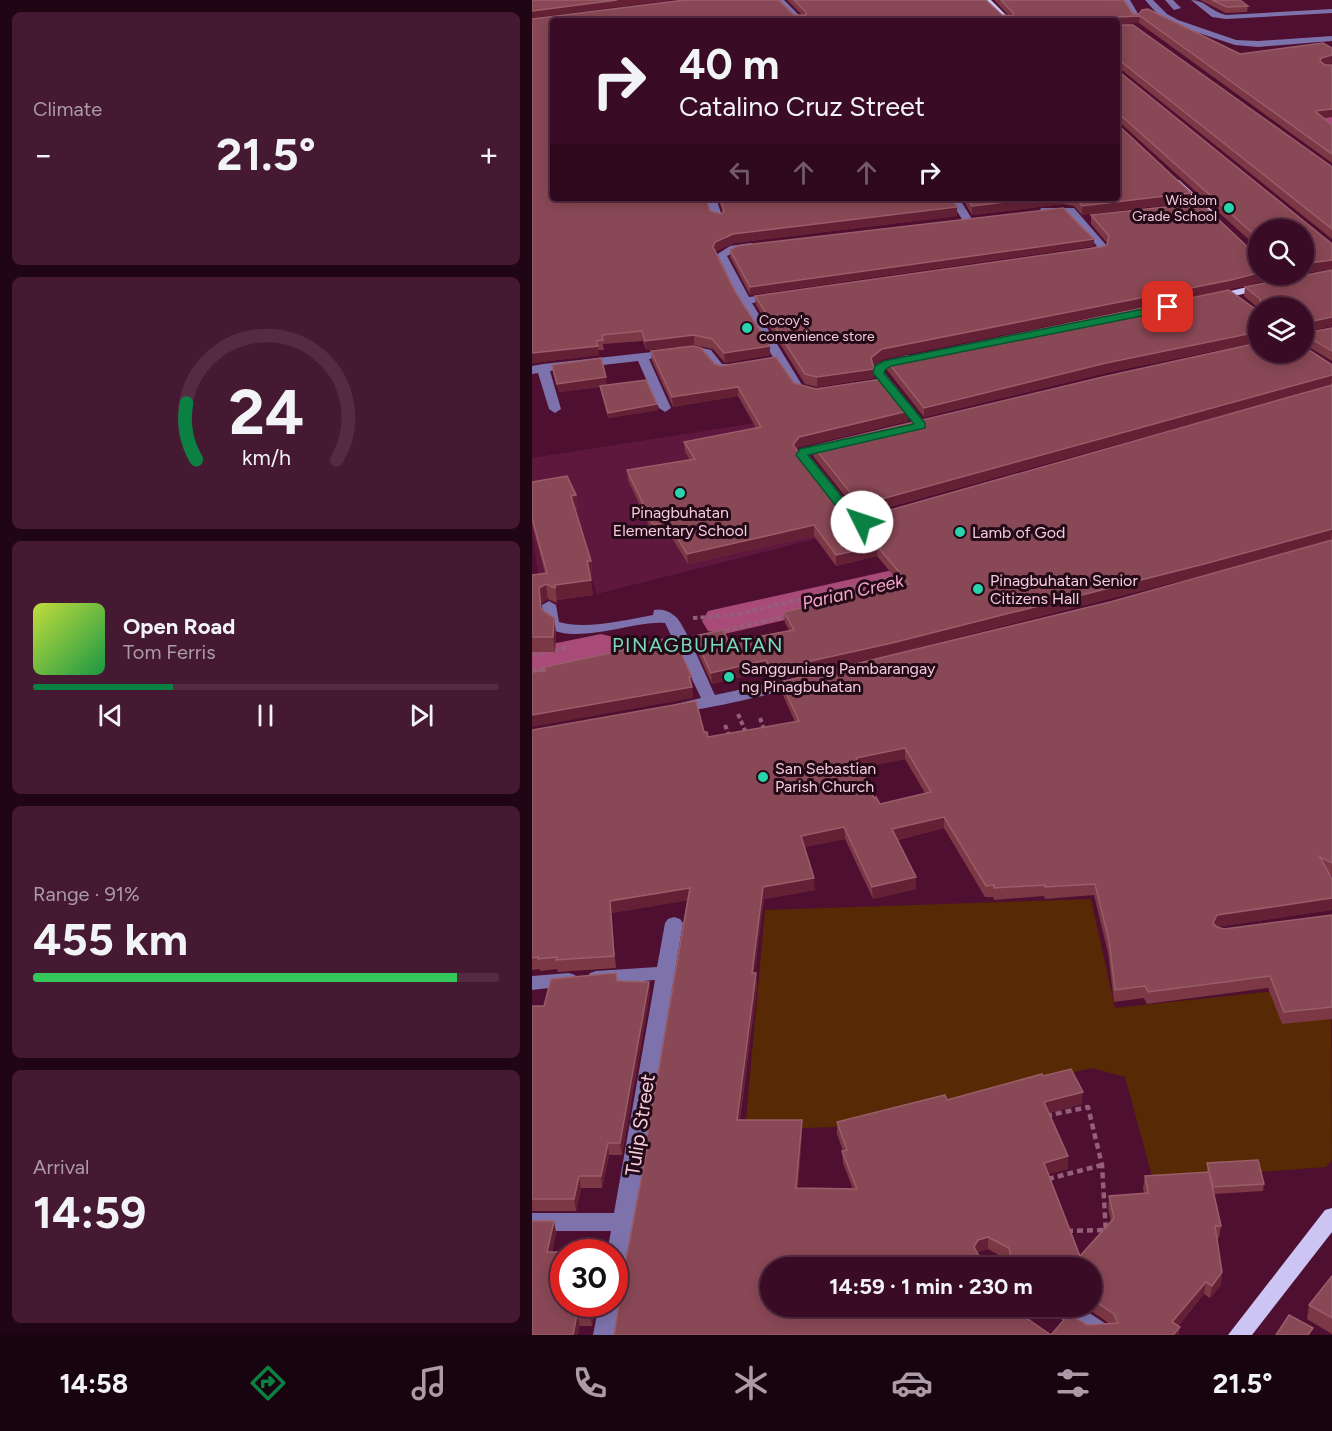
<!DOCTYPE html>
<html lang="en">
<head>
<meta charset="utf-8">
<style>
  body { margin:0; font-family:Figtree,sans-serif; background:#451932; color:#f1f3f6; height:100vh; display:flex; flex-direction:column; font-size:22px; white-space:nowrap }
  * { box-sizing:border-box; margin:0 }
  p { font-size:20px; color:#ab9ba7 }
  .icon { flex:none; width:33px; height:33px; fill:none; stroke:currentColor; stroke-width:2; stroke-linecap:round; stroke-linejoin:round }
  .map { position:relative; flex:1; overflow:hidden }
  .side { display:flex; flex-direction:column; gap:12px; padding:12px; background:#200614; width:532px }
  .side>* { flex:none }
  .banner { position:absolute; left:18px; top:18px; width:570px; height:183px; border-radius:6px; box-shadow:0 3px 15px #0003,0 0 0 2px #542b42; background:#3a0b25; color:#f1f3f6; overflow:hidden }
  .controls { position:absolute; left:716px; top:219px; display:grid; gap:12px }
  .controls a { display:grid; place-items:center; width:66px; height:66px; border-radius:50%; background:#3a0b25; box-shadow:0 3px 15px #0003,0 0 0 2px #542b42; font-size:30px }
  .speed { position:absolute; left:18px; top:1239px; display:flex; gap:12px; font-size:30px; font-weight:700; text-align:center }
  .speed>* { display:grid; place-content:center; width:78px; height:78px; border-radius:50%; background:#3a0b25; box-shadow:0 3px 15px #0003,0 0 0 2px #542b42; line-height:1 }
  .speed .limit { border:9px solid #d22; background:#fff; color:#111 }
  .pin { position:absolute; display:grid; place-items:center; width:51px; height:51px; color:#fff; margin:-26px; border-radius:12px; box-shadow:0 3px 9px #0006 }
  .me { position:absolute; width:66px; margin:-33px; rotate:311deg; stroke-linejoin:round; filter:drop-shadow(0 0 4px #0008) }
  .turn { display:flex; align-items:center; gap:21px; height:126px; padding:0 30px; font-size:27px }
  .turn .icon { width:78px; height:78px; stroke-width:2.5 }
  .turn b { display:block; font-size:42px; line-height:51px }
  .lanes { display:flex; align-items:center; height:57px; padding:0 30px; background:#0003; justify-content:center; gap:30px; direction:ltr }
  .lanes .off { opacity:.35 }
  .big { font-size:45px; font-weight:700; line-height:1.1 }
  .side .tile { flex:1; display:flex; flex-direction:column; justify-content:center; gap:9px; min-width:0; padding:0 21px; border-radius:9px; background:#451932 }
  .side .dial { align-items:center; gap:0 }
  .dial svg { height:156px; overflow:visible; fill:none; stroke:#542b42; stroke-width:7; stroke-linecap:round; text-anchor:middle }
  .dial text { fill:#f1f3f6; stroke:none }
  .song { display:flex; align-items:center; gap:18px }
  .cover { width:72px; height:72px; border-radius:9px; background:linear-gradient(135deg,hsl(70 70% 55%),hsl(140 70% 35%)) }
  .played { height:6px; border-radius:3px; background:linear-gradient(90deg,#0b8043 30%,#542b42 30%) }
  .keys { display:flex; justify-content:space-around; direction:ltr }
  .heat { display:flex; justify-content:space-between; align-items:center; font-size:33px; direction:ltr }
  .charge { height:9px; border-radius:4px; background:linear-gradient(90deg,#34c759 91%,#542b42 0) }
  .trip { position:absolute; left:228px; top:1257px; width:342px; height:60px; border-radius:30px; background:#3a0b25; box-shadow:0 3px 15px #0003,0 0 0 2px #542b42; font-weight:700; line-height:60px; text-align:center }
  .menu { display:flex; height:96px; justify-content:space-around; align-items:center; background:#17040f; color:#ab9ba7 }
  .menu .icon { width:42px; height:42px }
  .menu .selected { color:#0b8043 }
  .menu b { font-size:27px; color:#f1f3f6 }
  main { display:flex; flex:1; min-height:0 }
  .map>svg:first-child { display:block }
  .built { fill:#5e183e }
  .green { fill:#572904 }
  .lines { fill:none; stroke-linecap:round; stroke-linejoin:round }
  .river { fill:#a84b78; fill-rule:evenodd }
  .path-far1 { stroke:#955f7a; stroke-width:4; stroke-dasharray:4.5 3; stroke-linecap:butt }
  .path { stroke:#955f7a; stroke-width:4.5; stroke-dasharray:6 4; stroke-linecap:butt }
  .minor { fill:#7d72ab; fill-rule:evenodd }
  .major { fill:#ccc5f4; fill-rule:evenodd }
  .wall { fill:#7c3844; fill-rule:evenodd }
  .shaded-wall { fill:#642136 }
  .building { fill:#894855; stroke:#9a5d6a; stroke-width:1.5; fill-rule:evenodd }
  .route { fill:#0b8043; stroke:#07532c; stroke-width:1.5 }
  .poi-dot { fill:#27d5ad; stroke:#240917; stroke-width:2 }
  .labels { text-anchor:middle; stroke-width:6; stroke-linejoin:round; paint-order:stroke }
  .far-poi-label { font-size:14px; fill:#f4ccdc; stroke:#240917; text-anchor:end }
  .poi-label { font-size:16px; fill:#f4ccdc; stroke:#240917; text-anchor:start }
  .water-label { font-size:18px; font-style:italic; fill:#f5a9c9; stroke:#240917 }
  .quarter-label { font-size:20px; letter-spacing:1.5px; fill:#7ad9bd; stroke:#240917 }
  .near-street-label { font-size:20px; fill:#f4ccdc; stroke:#240917 }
</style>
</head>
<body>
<main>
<section class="side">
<div class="tile"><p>Climate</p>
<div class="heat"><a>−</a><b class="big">21.5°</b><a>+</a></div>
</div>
<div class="tile dial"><svg viewBox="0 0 100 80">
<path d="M14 69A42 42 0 1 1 86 69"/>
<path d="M14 69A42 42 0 0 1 9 40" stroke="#0b8043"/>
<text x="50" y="56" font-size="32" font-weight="700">24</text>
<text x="50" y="72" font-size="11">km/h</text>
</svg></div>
<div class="tile">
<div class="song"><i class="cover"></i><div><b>Open Road</b><p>Tom Ferris</p></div></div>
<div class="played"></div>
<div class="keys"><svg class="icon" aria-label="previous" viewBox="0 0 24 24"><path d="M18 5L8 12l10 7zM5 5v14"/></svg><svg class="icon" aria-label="pause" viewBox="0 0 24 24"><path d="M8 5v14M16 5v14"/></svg><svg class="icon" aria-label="next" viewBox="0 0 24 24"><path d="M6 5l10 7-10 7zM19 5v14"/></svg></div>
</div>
<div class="tile"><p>Range · 91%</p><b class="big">455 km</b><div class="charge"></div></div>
<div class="tile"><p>Arrival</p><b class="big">14:59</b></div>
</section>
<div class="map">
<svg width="800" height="1335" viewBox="0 0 800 1335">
  <rect width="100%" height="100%" fill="#4e0f31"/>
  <path class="built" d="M241,420L323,529L65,594L60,580L8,586L0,534V458Z"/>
  <path class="green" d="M559,899L583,1008L799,985L800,1160L794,1167L621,1180L593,1077L560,1068L303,1127L213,1130L233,910Z"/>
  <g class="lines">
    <g class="river">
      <path d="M740,74L750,76L800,110V131L790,129L730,88L726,82L730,76Z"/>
      <path d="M428,555L443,559L450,568L443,577L192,634L176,631L170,621L176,611Z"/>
      <path d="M69,634L85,638L92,648L85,658L0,676V648Z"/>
    </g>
    <g class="path-far1">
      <path d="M161,618L202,615L365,577"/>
      <path d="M186,632L255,616"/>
      <path d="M0,655L38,647"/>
      <path d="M0,670L18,668"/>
      <path d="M206,714L215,735"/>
      <path d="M228,718L233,732"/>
      <path d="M193,725L198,738"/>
    </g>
    <g class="path">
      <path d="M514,1116L556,1107L570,1165L574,1233"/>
      <path d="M516,1179L570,1165"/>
      <path d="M535,1231L573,1230"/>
    </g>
    <g class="minor">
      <path d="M243,0H252L273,21H264Z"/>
      <path d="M590,0H598L608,17L607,19H601Z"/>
      <path d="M613,0H621L635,14L646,20L704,40L726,41L800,36V41L726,47L703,45L640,24L629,18Z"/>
      <path d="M633,0H641L649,8L642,10Z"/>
      <path d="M659,0C673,0 680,12 694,15L800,9V13L694,19L680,17Z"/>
      <path d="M174,198H184L191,219L190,221L181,219Z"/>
      <path d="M417,198H427L440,219L439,221H431Z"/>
      <path d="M509,208H542L575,246L572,253L550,255V251L565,246L535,213H513L508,210Z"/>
      <path d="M219,243L224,246L223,248L205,251L195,256L217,297L243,294L249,297L243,300L220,303L270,385L285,389V395L281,396L261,390L207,301L184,255L198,246Z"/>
      <path d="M166,347L179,350L190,364H202L208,368L202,372L183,371L171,355L166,353L117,359L139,408L133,412L127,408L106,361L18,371L29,409L23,413L17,409L6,373L0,374V366L11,364Z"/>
      <path d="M376,355L380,357V361L359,366L353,369V373L395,425L389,429L385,428L341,373L343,365L351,361Z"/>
      <path d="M300,442L306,446L304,449L277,455L327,517L340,518L342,521L340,524H318L264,455L268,449Z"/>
      <path d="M17,601L24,605L27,622C52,630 95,620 121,615L122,610C129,608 138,611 144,617C153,625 176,681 183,695L268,677L276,682L273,685C252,691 155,715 140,711L137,708L140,705L169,698L133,623C104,620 42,646 16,627C10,624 11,611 10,605Z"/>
      <path d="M142,917L148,919L151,923L93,1276L90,1282L82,1285V1252H75L79,1231H0V1213H82L123,980L64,985L58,983L55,978L58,973L64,971L125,967L133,923L136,919Z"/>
      <path d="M37,973L43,975L46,980L43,985L0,990V976Z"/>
      <path d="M82,1296L89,1304L83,1335H61L67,1304H82Z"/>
      <path d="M517,1306H547L580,1328L583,1335H554L520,1313Z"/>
    </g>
    <g class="major">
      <path d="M450,0H459L480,21H471Z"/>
      <path d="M641,180H647L685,215V219H677L641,184Z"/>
      <path d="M741,274H753L758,281L757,283L698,297L692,294L694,292L745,280Z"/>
      <path d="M800,1208V1232L720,1335H696L793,1210Z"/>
    </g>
  </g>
  <g class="wall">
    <path d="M255,0H454L470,15L477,16L462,0H592L601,14L708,54L800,48V63L792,65L791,118L800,125V163L607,23L585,21H21L178,211L189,214L191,213L186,198H420L425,216L202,243L184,251L204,293L238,355L193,363L181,349L162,345L114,350L111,341L71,344L72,350H66L67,355L0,363V19L270,15Z"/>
    <path d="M668,0H708L716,6L715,12L694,13Z"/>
    <path d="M585,25L800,167V239L586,67H585Z"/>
    <path d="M585,70L800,244V269L771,273L726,230V248L585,120Z"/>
    <path d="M659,193L658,202L550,215L542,206L531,204L440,215L430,198H585Z"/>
    <path d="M559,215L721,252L741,279L698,289L351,359L341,366L342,378L285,387L273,384L224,305L223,296L569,247L575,245V243L559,224Z"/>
    <path d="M562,239V246L218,295L198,257V250Z"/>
    <path d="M800,270V326L772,332L773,333L800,328V361L772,344L771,345V308H726L712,296L713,287Z"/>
    <path d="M726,311V342L573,373L392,417L355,370V361Z"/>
    <path d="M119,351L183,364L284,389L376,411V421L267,447L265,450L316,515L330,518L800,385V539L671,575L360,654L244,680L241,675L237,676L235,671L180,684L163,647L162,636L197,642L257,630L253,623L252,612L370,586L345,556L304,566L282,536L156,564L137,533L122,536L96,480L95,470L158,460L153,452L152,442L224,428L206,396L141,407L120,361Z"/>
    <path d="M20,365L125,404L126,410L76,418L68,387L27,392L21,373Z"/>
    <path d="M800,365V385L328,515L281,456V446Z"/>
    <path d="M0,482L44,495L46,510H43L59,561L60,575L58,576L61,595L25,600V603L16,599L9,603V610L22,618L24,633L23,652H0V575L13,573L0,524Z"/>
    <path d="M800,540V876L797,874L800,879V910L684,927L692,929L800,915V1019L750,1024L736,988L615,1004L612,998L582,1002L576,953L562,895L513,899L512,896L462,900L461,897H453L412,828L366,840L384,889L341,899L313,839L272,847L283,890L232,899L222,973L225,985L208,1120H270V1132L266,1188L321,1189L311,1163L310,1151H311L305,1134V1122L415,1100L511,1076L550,1104L517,1113L536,1156V1169L516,1174L548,1256L579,1221L576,1208L577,1196L612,1193L611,1188L613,1176L675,1172V1163L732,1184L731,1191L682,1194L689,1226L687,1238H685L690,1272L689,1285L678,1298L672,1294L646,1326L647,1335H82L88,1300L84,1295L82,1294V1273L90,1271L93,1264L115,1152L114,1143L155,900L79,913L84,968L26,972L25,969L8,971V969L0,970V730L172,732L176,737L263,722L250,693L249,682L578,602ZM373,759L393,793L348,804L342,798L328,768ZM456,1249L470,1257L447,1256L446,1253V1252ZM238,1268H560V1306H552L578,1324L555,1325L519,1335Z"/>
    <path d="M85,981L117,982L118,993L90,1155H77L70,1188H49L44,1211H0V1006H12Z"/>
    <path d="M22,1221L24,1233L20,1252L65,1304L60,1326H48L0,1335Z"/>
    <path d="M800,1276V1334L775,1319L777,1305Z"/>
  </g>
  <g class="shaded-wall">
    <path d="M85,0H141L0,18V11Z"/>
    <path d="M608,16L607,23L585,25V17Z"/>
    <path d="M800,55V63L788,66V61L789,58Z"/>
    <path d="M585,60H587L586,67H585Z"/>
    <path d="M800,109V117L782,120L783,111Z"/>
    <path d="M659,193L658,202L550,215V206Z"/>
    <path d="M507,198H531V204L440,215V206Z"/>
    <path d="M425,207V216L202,243L184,251L182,256L181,247L183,242L201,234Z"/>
    <path d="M562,239V246L218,295V287Z"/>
    <path d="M800,260V269L771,273V264Z"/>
    <path d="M726,273V274H742L741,279L698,289L351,359L339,368V358L350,349Z"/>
    <path d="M800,317V326L771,332V323Z"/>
    <path d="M726,332V342L573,373L392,417V408L574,363Z"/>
    <path d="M162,335V345L114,350L113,341Z"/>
    <path d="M773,335L772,344L771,345V336Z"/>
    <path d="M66,346L67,355L0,363V353Z"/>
    <path d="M238,346V355L193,363L192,353Z"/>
    <path d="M342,369V378L285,387V377Z"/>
    <path d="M800,375L799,385L328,515V505Z"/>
    <path d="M74,377L75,386L27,392L25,384Z"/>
    <path d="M206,387V396L141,407L140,397Z"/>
    <path d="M125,404L126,410L76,418V413Z"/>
    <path d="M376,411V421L267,447L262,455L261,445L267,437Z"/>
    <path d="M44,495L46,510H41L39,496Z"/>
    <path d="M136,522L137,533L122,536L121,525Z"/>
    <path d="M282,525V536L156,564L155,554Z"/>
    <path d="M800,529L799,539L671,575L360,654L244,680L243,669Z"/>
    <path d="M345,546V556L304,566V555Z"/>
    <path d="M55,561H59L60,575L57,576Z"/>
    <path d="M59,580L61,595L25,600V603L23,585Z"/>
    <path d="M14,584L16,599L9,603L11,624L7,588Z"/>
    <path d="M22,618L24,633L23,652L21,637Z"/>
    <path d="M234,660L235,671L180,684L179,673Z"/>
    <path d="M240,664L241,675L237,676L236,665Z"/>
    <path d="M160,677L161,698L0,727V715Z"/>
    <path d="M373,748V759L324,769V758Z"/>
    <path d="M412,817V828L361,841L360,829Z"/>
    <path d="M312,827L313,839L269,848V836Z"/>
    <path d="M384,877V889L341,899L340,887Z"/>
    <path d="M282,878L283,890L232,899L221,985L220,973L231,887Z"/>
    <path d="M158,888L159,900L79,913L84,968L78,901Z"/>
    <path d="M800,898V910L683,927L681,923L685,915Z"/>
    <path d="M224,973L225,985L206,1132L205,1120Z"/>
    <path d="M117,982L118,993L90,1155L88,1143Z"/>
    <path d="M551,1092L550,1104L511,1114L512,1102Z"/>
    <path d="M270,1120V1132L265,1200L264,1188Z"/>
    <path d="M76,1143L77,1155L70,1188L69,1176Z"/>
    <path d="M536,1156V1169L511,1175L512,1163Z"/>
    <path d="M47,1176L49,1188L44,1211L42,1199Z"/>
    <path d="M22,1221L24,1233L17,1264L15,1252Z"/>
    <path d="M456,1237V1249L446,1252L442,1259V1247L446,1240Z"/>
    <path d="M690,1272L689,1285L678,1298L680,1286Z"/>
    <path d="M674,1282L672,1294L639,1334L640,1322Z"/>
    <path d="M61,1304H65L60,1326L58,1314Z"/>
    <path d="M45,1314L48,1326L46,1335H41Z"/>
    <path d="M648,1327L647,1335H641Z"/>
  </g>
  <g class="building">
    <path d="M0,0H85L0,11Z"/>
    <path d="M153,0H247L262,15H274V12L262,0H454L470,15L480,16L482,14L469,0H592L601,14H607L610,10L616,9L708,54L791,43L800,48V55L789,58L788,61L793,65H800V109L783,111L800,125V154L608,16L585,17V21H160L159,20L149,21H21V198H174L178,211L189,214L192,211L188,198H420L425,207L201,234L183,242L181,247L204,293L238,346L192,353L180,339L162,335L113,341L110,331L70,335L71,340L64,341L66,346L0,353V19Z"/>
    <path d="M680,0H708L716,6L695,7Z"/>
    <path d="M585,25H601L800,167V229L587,60H585Z"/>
    <path d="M585,70L800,244V260L771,264V230H726V238L585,112Z"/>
    <path d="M585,124L659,193L550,206L544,198H585Z"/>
    <path d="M435,198H507L440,206Z"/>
    <path d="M669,203L721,252H726V273L699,280L350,349L339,358L342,369L285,377L273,374L223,296L569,247L575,245L577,236L559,215Z"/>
    <path d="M531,208L562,239L218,287L198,250L205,246Z"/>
    <path d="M800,270V317L771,323V308H729L728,299L713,287Z"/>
    <path d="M697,290L726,311V332L574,363L392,408L355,361Z"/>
    <path d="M800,328V351L773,335L771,336V331L773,333Z"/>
    <path d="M726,343V352H771V346L800,365V375L328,505L281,446L575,376Z"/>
    <path d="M161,346L169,348L183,364L189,366L244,357L262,383L284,389L350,379L376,411L267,437L261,445L316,515L330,518L800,385V529L672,564L360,643L243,669L240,664L236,665L234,660L179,673L162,636L191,630L197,642L262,630L252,612L377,584L345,546L304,555L282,525L155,554L136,522L121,525L95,470L163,459L152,442L229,427L206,387L140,397L119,351Z"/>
    <path d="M69,358L74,377L25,384L20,365Z"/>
    <path d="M114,380L125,404L76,413L68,386Z"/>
    <path d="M35,476L44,495L39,496L59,561H55L59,580L23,585V588L14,584L7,588L9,609L22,618L21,637H0V575L15,573L0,518V482Z"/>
    <path d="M800,540V863L788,857L800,879V898L685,915L681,923L685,927L692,929L800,915V1007L752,1012L738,976L616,992L613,986L583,990L577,941L563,884L513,887V885L462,888V885L454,886L412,817L360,829L384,877L340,887L312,827L269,836L282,878L231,887L220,973H224L205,1120H270L264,1188L325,1189L310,1151L315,1150L305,1122L413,1095L415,1100L510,1074L511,1076L539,1069L551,1092L512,1102L536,1156L512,1163L548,1256L582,1218L577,1196L616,1193L613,1176L677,1172L689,1226H683L690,1272L680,1286L674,1282L640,1322L648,1327L641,1335H82L89,1292L82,1283V1273L90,1271L93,1264L116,1143H114L158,888L78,901L82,956L24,960L25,957L6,959V957L0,958V730L164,701L172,732H175L176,737L267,721L249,682L578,602ZM373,748L399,792L348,804L344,797L342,798L324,758ZM456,1237L477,1248L479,1257L447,1256L442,1247L446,1240ZM493,1265L496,1268L499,1265L502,1268H560V1299L582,1314L586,1323L555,1325L537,1314L519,1335L477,1306H238V1268H491Z"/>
    <path d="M133,639L134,642L143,640L160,677H157L160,687L0,715V672L13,671V667L92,650L91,647Z"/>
    <path d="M84,973L85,981L117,982L88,1143H76L69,1176H47L42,1199H0V1006H12L19,979Z"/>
    <path d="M726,1160L732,1184L681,1187L675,1163Z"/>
    <path d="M0,1221H22L15,1252H38H32V1304H61L58,1314H45L41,1335H0Z"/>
    <path d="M800,1276V1318L777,1305Z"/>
    <path d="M757,1315L781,1328L776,1335H744Z"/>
  </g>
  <path class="route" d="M636,304L641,307L639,310L359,366L353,370L352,373L393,423V428L276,455L327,518L334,520V525L318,524L264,455L268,449L382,424L341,373L343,366L352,361Z"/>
  <g class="poi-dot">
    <circle cx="697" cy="208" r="6"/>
    <circle cx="215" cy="328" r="6"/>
    <circle cx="148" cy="493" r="6"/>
    <circle cx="428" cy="532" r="6"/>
    <circle cx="446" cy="589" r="6"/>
    <circle cx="197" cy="677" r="6"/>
    <circle cx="231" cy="777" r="6"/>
  </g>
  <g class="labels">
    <g class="far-poi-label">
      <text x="685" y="205">Wisdom<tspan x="685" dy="16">Grade School</tspan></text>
      <text x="227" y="325" text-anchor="start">Cocoy's<tspan x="227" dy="16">convenience store</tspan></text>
    </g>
    <g class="poi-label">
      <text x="148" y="518" text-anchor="middle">Pinagbuhatan<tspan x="148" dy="18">Elementary School</tspan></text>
      <text x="440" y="538">Lamb of God</text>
      <text x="458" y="586">Pinagbuhatan Senior<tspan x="458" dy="18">Citizens Hall</tspan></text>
      <text x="209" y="674">Sangguniang Pambarangay<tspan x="209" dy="18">ng Pinagbuhatan</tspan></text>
      <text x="243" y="774">San Sebastian<tspan x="243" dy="18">Parish Church</tspan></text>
    </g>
    <g class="water-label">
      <text transform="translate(321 592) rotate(-13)" y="6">Parian Creek</text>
    </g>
    <g class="quarter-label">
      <text x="166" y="652">PINAGBUHATAN</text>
    </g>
    <g class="near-street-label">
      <text transform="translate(108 1125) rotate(-81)" y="7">Tulip Street</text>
    </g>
  </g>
</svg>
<div class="controls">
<a><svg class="icon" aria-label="search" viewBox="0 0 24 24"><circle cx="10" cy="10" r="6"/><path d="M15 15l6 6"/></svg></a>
<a><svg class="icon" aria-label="layers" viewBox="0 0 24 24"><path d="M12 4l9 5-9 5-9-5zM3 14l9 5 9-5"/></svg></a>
</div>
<div class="speed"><div class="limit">30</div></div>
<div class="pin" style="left:636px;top:307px;background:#d93025"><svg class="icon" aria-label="arrive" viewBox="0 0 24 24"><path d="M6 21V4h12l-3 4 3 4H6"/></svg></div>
<svg class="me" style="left:330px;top:522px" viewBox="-20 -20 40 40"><circle r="19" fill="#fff"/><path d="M0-13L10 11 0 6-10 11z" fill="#0b8043"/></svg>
<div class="trip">14:59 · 1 min · 230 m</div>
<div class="banner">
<div class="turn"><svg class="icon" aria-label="right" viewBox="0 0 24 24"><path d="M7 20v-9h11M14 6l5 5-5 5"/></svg><div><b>40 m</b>Catalino Cruz Street</div></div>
<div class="lanes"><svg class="icon off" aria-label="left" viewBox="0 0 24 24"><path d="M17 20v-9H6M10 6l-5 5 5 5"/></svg><svg class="icon off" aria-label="ahead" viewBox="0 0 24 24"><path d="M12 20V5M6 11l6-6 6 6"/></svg><svg class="icon off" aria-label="ahead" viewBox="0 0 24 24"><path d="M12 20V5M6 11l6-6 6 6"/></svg><svg class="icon" aria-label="right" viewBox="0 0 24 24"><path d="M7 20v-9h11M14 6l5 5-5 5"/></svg></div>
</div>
</div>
</main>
<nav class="menu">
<b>14:58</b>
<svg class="icon selected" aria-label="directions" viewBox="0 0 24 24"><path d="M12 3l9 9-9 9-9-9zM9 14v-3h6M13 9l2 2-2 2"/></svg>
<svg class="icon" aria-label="music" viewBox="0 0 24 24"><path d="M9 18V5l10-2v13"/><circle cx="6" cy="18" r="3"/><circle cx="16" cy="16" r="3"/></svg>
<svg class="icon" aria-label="phone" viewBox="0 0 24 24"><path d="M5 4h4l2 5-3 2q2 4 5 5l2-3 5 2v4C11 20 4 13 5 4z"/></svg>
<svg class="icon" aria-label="climate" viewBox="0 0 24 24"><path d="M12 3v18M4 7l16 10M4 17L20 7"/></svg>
<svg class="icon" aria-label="car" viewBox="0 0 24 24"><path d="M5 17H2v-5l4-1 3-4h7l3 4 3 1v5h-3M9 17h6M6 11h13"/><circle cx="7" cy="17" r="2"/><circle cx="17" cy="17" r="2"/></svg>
<svg class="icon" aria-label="filters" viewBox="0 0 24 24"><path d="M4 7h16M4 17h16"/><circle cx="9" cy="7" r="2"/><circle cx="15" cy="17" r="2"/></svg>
<b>21.5°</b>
</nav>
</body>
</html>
